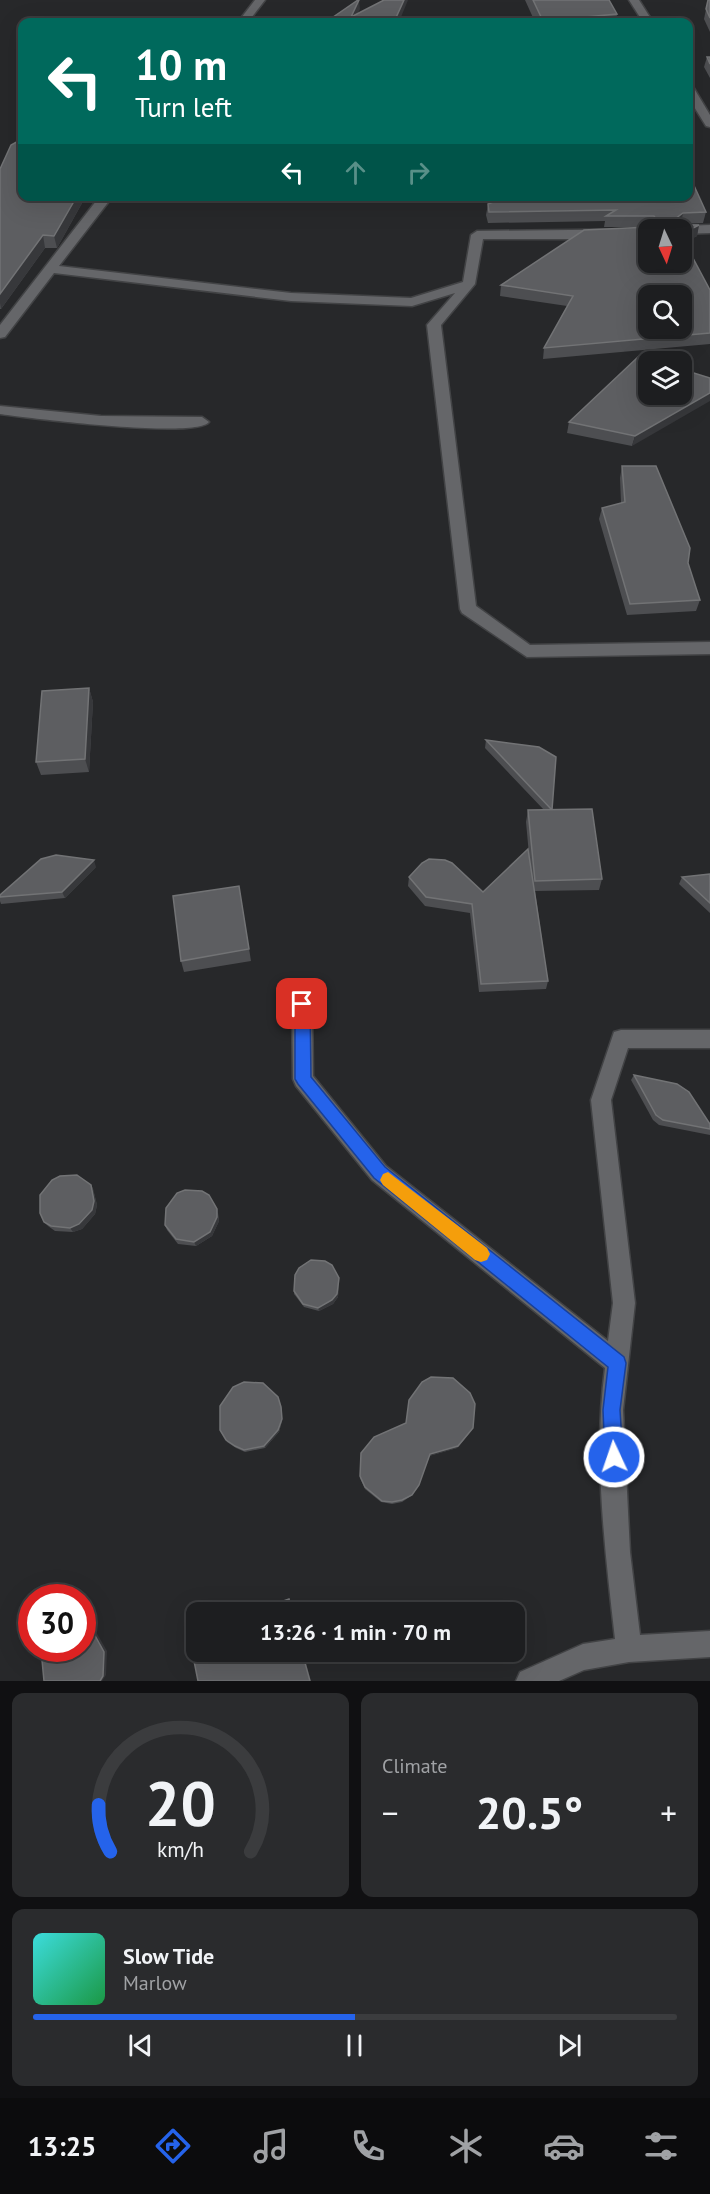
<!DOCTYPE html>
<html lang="en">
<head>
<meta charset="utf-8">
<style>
  body { margin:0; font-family:"PT Sans",sans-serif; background:#2a2b2d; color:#f1f3f6; height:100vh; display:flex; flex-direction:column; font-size:22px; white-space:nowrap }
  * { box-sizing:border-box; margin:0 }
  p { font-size:20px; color:#a0a2a5 }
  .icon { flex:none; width:33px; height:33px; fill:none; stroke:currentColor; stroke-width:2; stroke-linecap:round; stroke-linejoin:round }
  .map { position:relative; height:1681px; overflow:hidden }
  .side { display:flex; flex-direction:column; gap:12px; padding:12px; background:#101012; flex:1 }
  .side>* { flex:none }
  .banner { position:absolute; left:18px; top:18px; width:675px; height:183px; border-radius:12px; box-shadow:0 6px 24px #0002,0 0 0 2px #3b3c3e; background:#00695c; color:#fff; overflow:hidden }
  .needle { width:39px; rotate:176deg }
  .tools { position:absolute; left:638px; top:219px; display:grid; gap:12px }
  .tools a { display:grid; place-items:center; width:54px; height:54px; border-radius:12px; background:#1d1e20; box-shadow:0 6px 24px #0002,0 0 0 2px #3b3c3e; font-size:30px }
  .speed { position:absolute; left:18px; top:1584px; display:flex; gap:12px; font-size:30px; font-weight:700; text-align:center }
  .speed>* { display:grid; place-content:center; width:78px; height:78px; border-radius:50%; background:#1d1e20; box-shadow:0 6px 24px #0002,0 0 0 2px #3b3c3e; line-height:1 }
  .speed .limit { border:9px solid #d22; background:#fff; color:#111 }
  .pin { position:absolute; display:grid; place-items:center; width:51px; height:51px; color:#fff; margin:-26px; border-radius:12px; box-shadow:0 3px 9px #0006 }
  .me { position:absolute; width:66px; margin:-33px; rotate:357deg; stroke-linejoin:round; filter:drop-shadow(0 0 4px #0008) }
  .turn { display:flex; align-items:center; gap:21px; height:126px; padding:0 18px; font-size:27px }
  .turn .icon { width:78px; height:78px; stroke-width:2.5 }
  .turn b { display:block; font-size:42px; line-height:51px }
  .lanes { display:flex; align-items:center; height:57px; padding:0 18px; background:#0003; justify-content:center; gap:30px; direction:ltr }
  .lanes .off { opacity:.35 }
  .big { font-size:45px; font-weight:700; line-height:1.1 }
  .side .card { flex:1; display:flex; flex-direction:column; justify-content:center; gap:9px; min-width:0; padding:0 21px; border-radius:12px; background:#2a2b2d }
  .side .dial { align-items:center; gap:0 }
  .dial svg { height:156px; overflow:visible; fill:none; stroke:#3b3c3e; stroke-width:7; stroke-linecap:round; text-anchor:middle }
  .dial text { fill:#f1f3f6; stroke:none }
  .song { display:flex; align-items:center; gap:18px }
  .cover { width:72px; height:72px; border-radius:9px; background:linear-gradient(135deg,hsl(180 70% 55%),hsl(140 70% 35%)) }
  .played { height:6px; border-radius:3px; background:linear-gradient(90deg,#2563eb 50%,#3b3c3e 50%) }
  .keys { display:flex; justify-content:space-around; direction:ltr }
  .heat { display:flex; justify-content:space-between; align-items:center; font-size:33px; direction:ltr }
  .side .tiles { flex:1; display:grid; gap:12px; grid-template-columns:1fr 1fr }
  .card:last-child { grid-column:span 2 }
  .trip { position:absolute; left:186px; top:1602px; width:339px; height:60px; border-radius:12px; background:#1d1e20; box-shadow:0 6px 24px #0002,0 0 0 2px #3b3c3e; font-weight:700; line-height:60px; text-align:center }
  .dock { display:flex; height:96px; justify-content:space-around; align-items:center; background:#0c0c0d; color:#a0a2a5 }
  .dock .icon { width:42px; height:42px }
  .dock .current { color:#2563eb }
  .dock b { font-size:27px; color:#f1f3f6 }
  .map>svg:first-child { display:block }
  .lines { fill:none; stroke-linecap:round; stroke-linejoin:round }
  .minor-casing { stroke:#424345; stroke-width:3 }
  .minor { fill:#656669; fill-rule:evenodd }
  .wall { fill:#4d4e51 }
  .shaded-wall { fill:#37383b }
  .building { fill:#5d5e61; stroke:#727375; stroke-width:1.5; fill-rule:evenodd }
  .route { fill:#2563eb; stroke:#184099; stroke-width:1.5 }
  .slow { fill:#f59e0b }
</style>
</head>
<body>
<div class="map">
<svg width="710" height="1681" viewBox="0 0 710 1681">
  <rect width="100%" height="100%" fill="#27282a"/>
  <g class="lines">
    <defs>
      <g id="minor">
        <path d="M255,0H265L248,22H238Z"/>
        <path d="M629,0H639L653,22H643Z"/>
        <path d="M688,84L692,85L710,115V127L706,126L688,97Z"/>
        <path d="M100,196H113L59,266L291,293L411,298L463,282L471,235L477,231L652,229L648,230V236L591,239H483L475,284L441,325L476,606L530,645L710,642V654L527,657L462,613L460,609L427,325L455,293L412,306L291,301L54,273L5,337L0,338V325Z"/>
        <path d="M710,225V233L681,234V230H675L681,226Z"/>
        <path d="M0,406L101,416L202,417L209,422C195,439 29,418 0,414Z"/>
        <path d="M302,995L309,998L312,1004L313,1076L386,1166L608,1341L613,1303L591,1100L614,1032L621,1030H710V1048H628L611,1100L635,1303L623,1410L630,1552L640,1635L710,1631V1657L629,1662L584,1670L559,1681H516L520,1672L583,1644L615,1639C605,1550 593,1457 605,1368L372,1180L296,1086L293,1079L292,1004L295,998Z"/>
      </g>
    </defs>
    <use href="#minor" class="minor-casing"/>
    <use href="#minor" class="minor"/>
  </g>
  <g class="wall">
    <path d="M525,0H609L617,14L616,22H535Z"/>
    <path d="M708,0H710V32L704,19Z"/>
    <path d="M707,57H710V78L704,67Z"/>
    <path d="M0,169L86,196L57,248H45L1,309H0Z"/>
    <path d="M488,204L706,212L703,223L682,224L684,225H699L697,236L681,244V230H648L710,290V344L543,359L544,348L567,306L500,296L501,285L651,227H604L605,221L488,223L486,215Z"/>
    <path d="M648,394L632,446L567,433L569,422Z"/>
    <path d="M622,466L688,563L700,600L696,611L627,615L599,519L602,508L621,503L620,478Z"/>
    <path d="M89,688L93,702L89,772L41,775L36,762Z"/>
    <path d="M486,740L552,810L602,879L599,890L535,891L548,981L546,989L479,992L470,913L425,906L408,886L409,877L483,892L529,855L526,822L528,810H544L485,748Z"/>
    <path d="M96,867L65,898L1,904L0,901V895Z"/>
    <path d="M710,874V913L679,884L682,877Z"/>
    <path d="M239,886L251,961L184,972L181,961Z"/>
    <path d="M634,1075L710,1124V1135L659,1125L653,1120L631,1080Z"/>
    <path d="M91,1185L93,1189L97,1205L95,1214L82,1229L73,1232L55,1231L48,1226L44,1222Z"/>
    <path d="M218,1213L219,1221L212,1236L196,1246L178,1244L167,1230L165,1225Z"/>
    <path d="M339,1282L338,1297L333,1304L319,1311L304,1307L294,1294V1291Z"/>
    <path d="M279,1400L282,1410V1421L279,1432L265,1448L245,1452L236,1448L227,1442L226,1440Z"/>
    <path d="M472,1430L457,1448L429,1456L418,1487L411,1496L402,1502L392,1504L381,1502L365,1489L360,1478L361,1453Z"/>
  </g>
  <g class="shaded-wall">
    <path d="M359,0L360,9L354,22L351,17Z"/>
    <path d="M404,0H408L399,22H394Z"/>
    <path d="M77,196H86L57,248L54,236Z"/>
    <path d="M683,213L681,224L675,219Z"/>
    <path d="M699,225L697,236L681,244V234Z"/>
    <path d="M43,235L45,248L1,309L0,303V294Z"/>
    <path d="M710,393V401L632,446L635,436Z"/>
    <path d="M89,688L93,702L89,772L85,759Z"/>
    <path d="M94,860L96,867L65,898L62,892Z"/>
    <path d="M91,1185L93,1189L97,1205L95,1214L82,1229L73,1232L70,1228Z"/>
    <path d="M217,1209L219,1221L212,1236L196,1246L194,1242Z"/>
    <path d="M339,1278L338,1297L333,1304L319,1311L318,1308Z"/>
    <path d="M281,1407L282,1421L279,1432L265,1448L264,1446Z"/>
    <path d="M472,1430L457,1448L429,1456L430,1454Z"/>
    <path d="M84,1628H87L96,1632L107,1651L106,1675L102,1681H100Z"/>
    <path d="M302,1652H303L311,1681H310Z"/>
  </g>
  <g class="building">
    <path d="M358,0H359L351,17L384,0H404L394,22H326Z"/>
    <path d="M533,0H609L617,14L543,21Z"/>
    <path d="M708,0H710V18L706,9Z"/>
    <path d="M94,18L124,22H93Z"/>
    <path d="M707,57H710V64Z"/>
    <path d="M22,139V196H77L54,236L43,235L0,294V169L11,145Z"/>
    <path d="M688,179H691L706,212L683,213L675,219L684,225H699L681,234V230H648V262H681V245H686L710,290V333L544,348L573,296L501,285L584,230L650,227L653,221L656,219L654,216H606L616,210L489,212L488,204L509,196H688ZM648,296H681V328H648Z"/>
    <path d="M639,356L658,362H648V394H681V369L710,378V393L635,436L569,422Z"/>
    <path d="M622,466H656L690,548L688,563L700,600L630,604L602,508L625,502Z"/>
    <path d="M89,688L85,759L36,762L42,691Z"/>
    <path d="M486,740L539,747L556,757L552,810Z"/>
    <path d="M592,809L602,879L535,881L528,810Z"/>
    <path d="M528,849L548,981L481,984L472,904L426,897L409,877L422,863L429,859L445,860L452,863L483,892Z"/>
    <path d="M56,855L94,860L62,892L0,897V895L41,859Z"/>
    <path d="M710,874V903L682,877Z"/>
    <path d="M239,886L249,949L181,961L173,896Z"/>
    <path d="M634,1075L677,1084L689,1092L710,1124V1129L663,1120L656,1115Z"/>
    <path d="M77,1175L91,1185L94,1201L92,1210L79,1224L70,1228L51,1226L44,1222L40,1213V1195L52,1180L60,1176Z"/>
    <path d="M185,1190L202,1191L209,1195L217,1209V1217L210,1232L194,1242L176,1239L165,1225L166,1208L177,1193Z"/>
    <path d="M311,1260L325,1261L332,1265L339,1278L337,1294L332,1300L318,1308L303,1304L294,1291L295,1275L299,1268Z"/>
    <path d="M431,1377L453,1378L470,1393L475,1404L473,1428L458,1446L430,1454L419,1485L412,1495L402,1500L392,1502L382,1501L365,1487L360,1476L361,1453L374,1437L406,1423L409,1400L422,1382Z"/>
    <path d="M244,1382L263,1383L278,1397L281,1407L282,1419L278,1430L264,1446L244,1450L235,1446L226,1440L220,1430V1406L233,1387Z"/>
    <path d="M289,1599L292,1612H252Z"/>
    <path d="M84,1628L93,1632L104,1652L103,1676L100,1681H44L42,1660L47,1648H82V1629Z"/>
    <path d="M196,1633V1652H302L310,1681H198L189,1636Z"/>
  </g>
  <path class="route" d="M302,997L308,999L310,1004L311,1077L385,1167L624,1357L626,1363L620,1410L623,1457L620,1464L614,1466L607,1464L605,1457L603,1410L608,1367L374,1178L298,1084L295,1079V1004L297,999Z"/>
  <path class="slow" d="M388,1172L487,1248L490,1254L487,1260L481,1262L475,1260L383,1185L380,1180L383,1174Z"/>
</svg>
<div class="tools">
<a><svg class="needle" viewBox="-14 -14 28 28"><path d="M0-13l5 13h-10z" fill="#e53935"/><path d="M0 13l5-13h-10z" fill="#a0a2a5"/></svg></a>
<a><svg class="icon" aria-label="search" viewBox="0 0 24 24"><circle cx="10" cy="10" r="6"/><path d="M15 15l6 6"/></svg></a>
<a><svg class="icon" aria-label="layers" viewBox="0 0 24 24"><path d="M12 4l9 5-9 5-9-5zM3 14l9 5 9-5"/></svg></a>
</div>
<div class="speed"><div class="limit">30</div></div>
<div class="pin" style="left:302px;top:1004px;background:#d93025"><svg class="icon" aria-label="arrive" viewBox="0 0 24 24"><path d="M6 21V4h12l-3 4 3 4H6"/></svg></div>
<svg class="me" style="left:614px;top:1457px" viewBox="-20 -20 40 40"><circle r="17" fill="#2563eb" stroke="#fff" stroke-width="3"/><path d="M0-11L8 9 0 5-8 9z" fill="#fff"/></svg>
<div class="trip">13:26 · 1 min · 70 m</div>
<div class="banner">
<div class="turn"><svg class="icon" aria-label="left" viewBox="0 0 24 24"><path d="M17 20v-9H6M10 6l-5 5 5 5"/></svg><div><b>10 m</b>Turn left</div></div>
<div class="lanes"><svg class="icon" aria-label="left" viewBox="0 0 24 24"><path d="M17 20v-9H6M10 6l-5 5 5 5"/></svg><svg class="icon off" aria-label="ahead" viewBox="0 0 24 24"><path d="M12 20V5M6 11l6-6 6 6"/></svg><svg class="icon off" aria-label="right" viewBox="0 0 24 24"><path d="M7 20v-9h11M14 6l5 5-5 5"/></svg></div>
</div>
</div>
<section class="side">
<div class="tiles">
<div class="card dial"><svg viewBox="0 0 100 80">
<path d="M14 69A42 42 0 1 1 86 69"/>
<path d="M14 69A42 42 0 0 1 8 45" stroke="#2563eb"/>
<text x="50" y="56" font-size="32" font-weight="700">20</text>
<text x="50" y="72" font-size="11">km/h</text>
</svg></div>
<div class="card"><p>Climate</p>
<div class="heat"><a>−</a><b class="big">20.5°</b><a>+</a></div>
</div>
<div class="card">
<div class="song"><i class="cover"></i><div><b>Slow Tide</b><p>Marlow</p></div></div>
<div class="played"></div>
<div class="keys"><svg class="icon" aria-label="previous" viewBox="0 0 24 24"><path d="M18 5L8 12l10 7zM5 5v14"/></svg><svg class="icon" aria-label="pause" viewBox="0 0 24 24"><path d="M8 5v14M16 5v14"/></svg><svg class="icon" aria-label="next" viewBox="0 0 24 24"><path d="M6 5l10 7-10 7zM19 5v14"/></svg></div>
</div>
</div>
</section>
<nav class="dock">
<b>13:25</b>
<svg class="icon current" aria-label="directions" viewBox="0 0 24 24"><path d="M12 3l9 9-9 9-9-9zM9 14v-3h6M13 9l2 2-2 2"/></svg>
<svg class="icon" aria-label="music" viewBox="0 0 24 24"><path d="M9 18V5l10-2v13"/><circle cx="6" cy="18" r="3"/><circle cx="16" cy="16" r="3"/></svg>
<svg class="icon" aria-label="phone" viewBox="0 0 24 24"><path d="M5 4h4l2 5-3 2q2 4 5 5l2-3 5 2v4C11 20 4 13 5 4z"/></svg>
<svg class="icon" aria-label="climate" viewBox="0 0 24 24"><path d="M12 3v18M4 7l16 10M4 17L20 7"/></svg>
<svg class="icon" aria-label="car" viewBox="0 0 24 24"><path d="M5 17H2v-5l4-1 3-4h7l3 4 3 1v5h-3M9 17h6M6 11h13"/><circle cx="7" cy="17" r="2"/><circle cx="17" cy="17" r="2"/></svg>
<svg class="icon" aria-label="filters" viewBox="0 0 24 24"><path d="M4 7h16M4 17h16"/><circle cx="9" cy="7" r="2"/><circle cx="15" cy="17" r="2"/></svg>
</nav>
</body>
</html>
